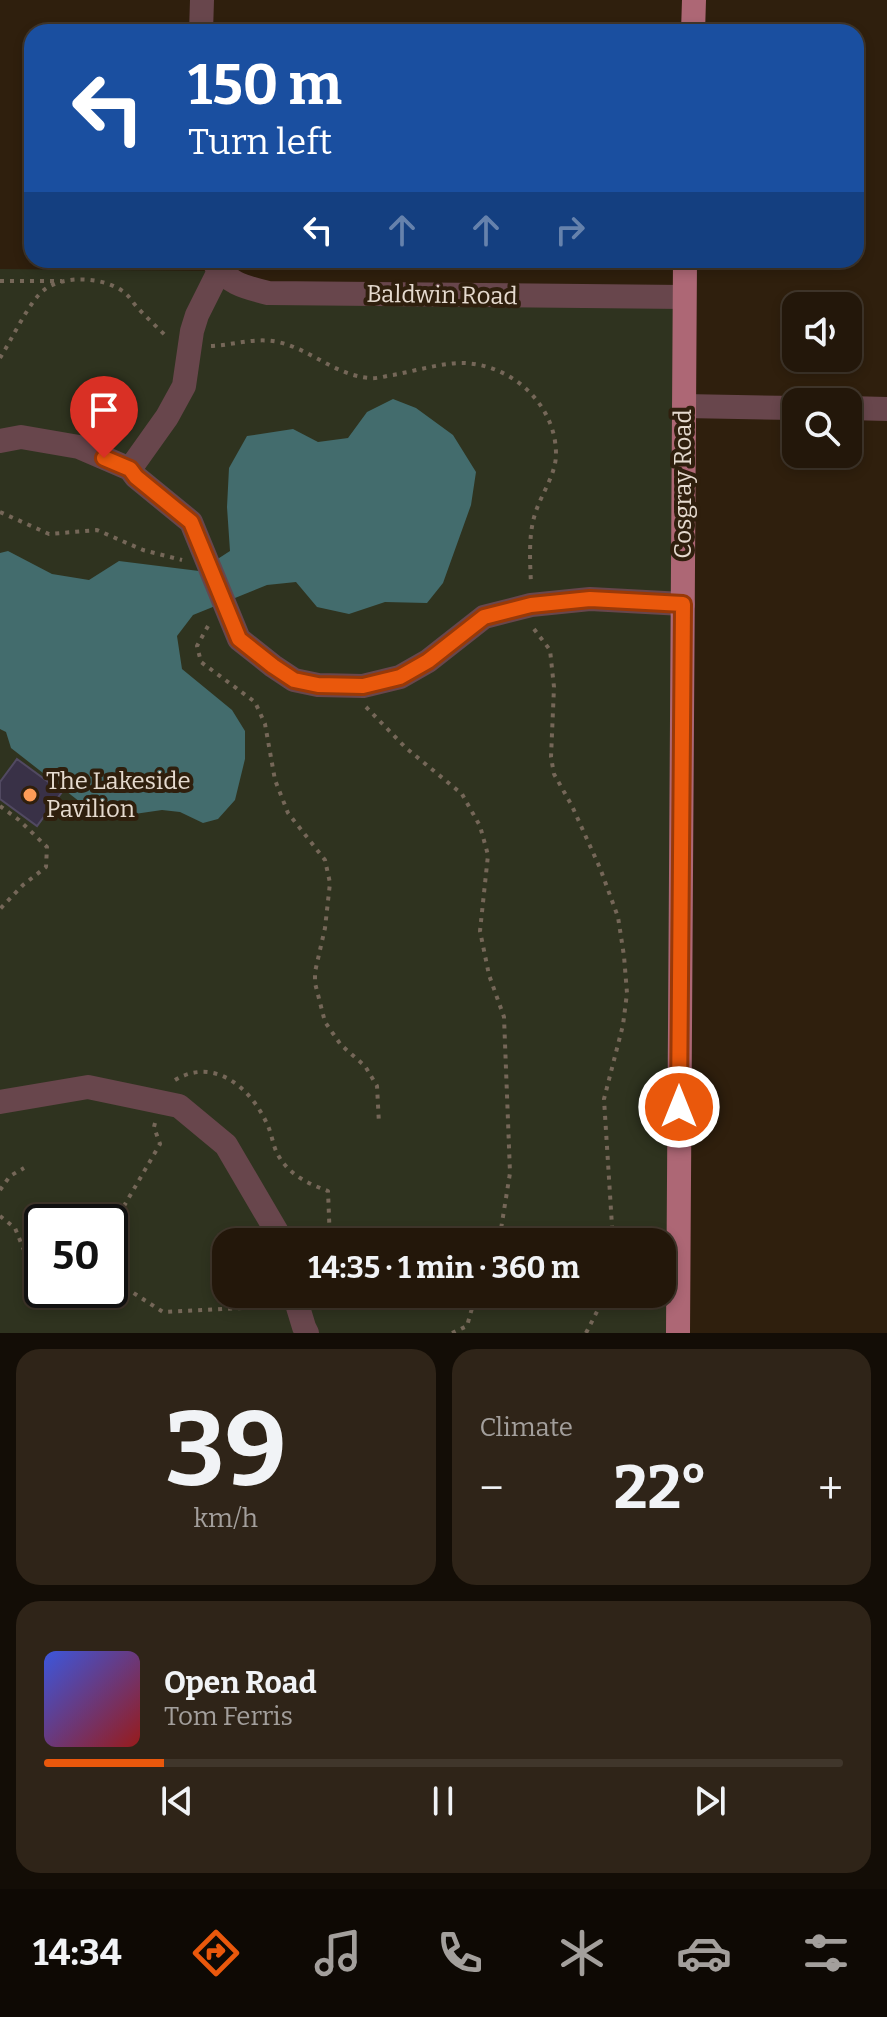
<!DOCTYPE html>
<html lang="en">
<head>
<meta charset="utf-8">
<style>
  body { margin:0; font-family:Bitter,serif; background:#2f2418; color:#f1f3f6; height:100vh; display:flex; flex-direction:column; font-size:30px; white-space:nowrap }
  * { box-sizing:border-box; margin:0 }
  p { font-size:26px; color:#a39f9c }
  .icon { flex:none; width:44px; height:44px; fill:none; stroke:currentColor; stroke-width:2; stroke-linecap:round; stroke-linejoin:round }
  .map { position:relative; height:1333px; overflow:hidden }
  .drawer { display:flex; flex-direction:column; gap:16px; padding:16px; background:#130d06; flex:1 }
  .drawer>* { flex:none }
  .hud { position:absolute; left:24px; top:24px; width:840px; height:244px; border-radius:24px; box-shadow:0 4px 12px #0003,0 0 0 2px #40362b; background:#1a4fa0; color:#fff; overflow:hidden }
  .tools { position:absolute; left:782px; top:292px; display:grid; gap:16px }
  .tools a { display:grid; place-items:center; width:80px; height:80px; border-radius:16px; background:#23170a; box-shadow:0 4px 12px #0003,0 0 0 2px #40362b; font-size:40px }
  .speed { position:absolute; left:24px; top:1204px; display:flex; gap:16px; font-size:40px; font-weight:700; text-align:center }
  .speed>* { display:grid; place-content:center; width:104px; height:104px; border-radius:50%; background:#23170a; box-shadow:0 4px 12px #0003,0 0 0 2px #40362b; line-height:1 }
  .speed .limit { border:4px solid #111; border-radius:12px; background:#fff; color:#111 }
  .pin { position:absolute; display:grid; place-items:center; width:68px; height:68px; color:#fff; margin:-82px -34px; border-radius:50% 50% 50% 0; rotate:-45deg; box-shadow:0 0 8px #0007 }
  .pin .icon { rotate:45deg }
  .me { position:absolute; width:88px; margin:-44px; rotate:0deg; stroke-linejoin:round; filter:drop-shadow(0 0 6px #0008) }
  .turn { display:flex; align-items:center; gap:28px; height:168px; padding:0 32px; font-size:36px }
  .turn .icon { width:104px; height:104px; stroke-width:2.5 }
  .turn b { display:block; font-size:56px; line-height:68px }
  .lanes { display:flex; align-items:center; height:76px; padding:0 32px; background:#0003; justify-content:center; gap:40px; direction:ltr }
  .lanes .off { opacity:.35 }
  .big { font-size:60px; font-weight:700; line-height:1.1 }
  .drawer .tile { flex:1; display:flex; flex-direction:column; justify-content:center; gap:12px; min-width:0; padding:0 28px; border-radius:24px; background:#2f2418 }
  .drawer .dial { align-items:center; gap:0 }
  .dial b { font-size:104px; line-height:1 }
  .song { display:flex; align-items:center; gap:24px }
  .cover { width:96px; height:96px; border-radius:12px; background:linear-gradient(135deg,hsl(230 70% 55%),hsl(0 70% 35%)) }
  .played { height:8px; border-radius:4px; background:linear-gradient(90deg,#ea580c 15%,#40362b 15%) }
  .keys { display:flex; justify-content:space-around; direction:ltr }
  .heat { display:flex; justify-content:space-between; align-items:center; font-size:44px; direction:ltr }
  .drawer .tiles { flex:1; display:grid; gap:16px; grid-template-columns:1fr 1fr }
  .tile:last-child { grid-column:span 2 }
  .trip { position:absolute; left:212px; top:1228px; width:464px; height:80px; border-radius:24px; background:#23170a; box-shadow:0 4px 12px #0003,0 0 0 2px #40362b; font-weight:700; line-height:80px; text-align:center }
  .tab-bar { display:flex; height:128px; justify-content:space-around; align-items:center; background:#0e0904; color:#a39f9c }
  .tab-bar .icon { width:56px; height:56px }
  .tab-bar .selected { color:#ea580c }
  .tab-bar b { font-size:36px; color:#f1f3f6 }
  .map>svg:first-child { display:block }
  .green { fill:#2f331f; fill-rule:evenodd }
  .water { fill:#436c6d }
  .building { fill:#393147; stroke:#514961; stroke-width:2 }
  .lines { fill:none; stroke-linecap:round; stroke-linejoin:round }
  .path { stroke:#756758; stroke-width:4; stroke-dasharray:4 6; stroke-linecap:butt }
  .minor { stroke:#68464c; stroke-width:24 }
  .major { stroke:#ad6775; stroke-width:24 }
  .route-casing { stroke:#983908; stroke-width:20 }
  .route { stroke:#ea580c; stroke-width:14 }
  .poi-dot { fill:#fe9c57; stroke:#2f1f0d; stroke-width:3 }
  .labels { text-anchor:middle; stroke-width:8; stroke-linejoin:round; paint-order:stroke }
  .street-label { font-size:24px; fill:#e5dacf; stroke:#2f1f0d }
  .poi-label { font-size:24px; fill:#e5dacf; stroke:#2f1f0d; text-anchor:start }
</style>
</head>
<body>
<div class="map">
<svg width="887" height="1333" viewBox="0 0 887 1333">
  <rect width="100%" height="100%" fill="#2f1f0d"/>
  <path class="green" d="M0,269L219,271L241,287L684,297L678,1333H0ZM42,1222H110V1290H42ZM226,1242H662V1294H226Z"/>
  <path class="water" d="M393,399L416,408L453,435L476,472L471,505L443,583L427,603L385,602L349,614L317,607L296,582L267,585L193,615L177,636L182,669L232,710L245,731V759L235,800L218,819L203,823L180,812L162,810L114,817L89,809L11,748L6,732L0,729V553L8,551L52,574L89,580L119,561L199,571L230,551L227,507L229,468L247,436L293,429L318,442L348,438L367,412Z"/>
  <path class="building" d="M17,759L62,792L37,826L0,799V782Z"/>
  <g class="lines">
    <g class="path">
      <path d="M0,281H62"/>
      <path d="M211,346C234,345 255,337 278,342C310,349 335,375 369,378C377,379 385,376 393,375C415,371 437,364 459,363C509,362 556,403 556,454C556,474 542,493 536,511C528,533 530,561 531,584"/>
      <path d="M0,358C11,341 30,300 44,290C64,274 106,277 125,293C130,297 133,303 137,307C147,318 158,328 168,338"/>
      <path d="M0,512L49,534L97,530L143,550L182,560"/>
      <path d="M208,626L197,646L201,662L255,702L265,724L275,780L288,813L325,860L330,883L325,928L315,972V983L325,1022L341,1045L365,1066L377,1086L379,1124"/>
      <path d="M534,629L550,650L554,687L551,757L554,774L572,806L600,868L618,917L624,956L627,993L623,1025L604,1099L613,1242"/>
      <path d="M366,707L406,748L462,794L480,826L488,855L480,931L489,975L504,1017L510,1173L501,1229L496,1242"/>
      <path d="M0,806L19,820L47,847L46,867L23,885L0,909"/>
      <path d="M175,1080C215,1056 252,1089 268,1126C272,1135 273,1146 278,1155C289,1175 309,1184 328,1191L330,1242"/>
      <path d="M155,1123L154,1127L160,1144L124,1206L125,1228L118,1283L163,1312L261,1307L273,1304"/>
      <path d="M0,1190L10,1176L24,1168"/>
      <path d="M0,1216L15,1228L28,1260L31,1295L40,1297"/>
      <path d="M110,1288L118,1283"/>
      <path d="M86,1301L106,1290"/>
      <path d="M452,1333L467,1326L476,1294"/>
      <path d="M586,1333L606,1294"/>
    </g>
    <g class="minor">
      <path d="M201,32L202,0"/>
      <path d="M212,260C227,283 243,287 268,293L684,297"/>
      <path d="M684,406L796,408"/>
      <path d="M848,408L887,409"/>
      <path d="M0,441L21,437L79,447L130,469L136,477L191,522L239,639L273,666L294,680L318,685L363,686L400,677L428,661L484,617L531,605L590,599L683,604"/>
      <path d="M130,469L167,417L184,386L192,331L197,315L219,271"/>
      <path d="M0,1102L88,1087L179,1106L226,1145L277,1232L280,1242"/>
      <path d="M294,1294L304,1327L307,1333"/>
    </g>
    <g class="major">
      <path d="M693,32L694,0"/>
      <path d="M678,1333L685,260"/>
    </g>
  </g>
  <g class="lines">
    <defs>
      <path id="route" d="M104,458L130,469L136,477L191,522L239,639L273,666L294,680L318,685L363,686L400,677L428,661L484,617L531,605L590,599L683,604L679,1107"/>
    </defs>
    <use href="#route" class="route-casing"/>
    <use href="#route" class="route"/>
  </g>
  <circle class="poi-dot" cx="30" cy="795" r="8"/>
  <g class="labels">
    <g class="street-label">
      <text transform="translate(442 295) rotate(1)" y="8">Baldwin Road</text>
      <text transform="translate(683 484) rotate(-90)" y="8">Cosgray Road</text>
    </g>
    <g class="poi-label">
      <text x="46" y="789">The Lakeside<tspan x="46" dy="28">Pavilion</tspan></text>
    </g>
  </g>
</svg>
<div class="tools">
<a><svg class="icon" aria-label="sound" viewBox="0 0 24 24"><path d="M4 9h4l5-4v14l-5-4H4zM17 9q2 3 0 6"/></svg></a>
<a><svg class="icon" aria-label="search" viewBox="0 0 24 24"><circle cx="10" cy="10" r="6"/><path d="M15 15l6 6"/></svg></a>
</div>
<div class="speed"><div class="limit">50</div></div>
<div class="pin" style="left:104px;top:458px;background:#d93025"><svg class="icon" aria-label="arrive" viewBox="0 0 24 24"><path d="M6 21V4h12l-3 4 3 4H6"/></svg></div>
<svg class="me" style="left:679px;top:1107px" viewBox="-20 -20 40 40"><circle r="17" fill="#ea580c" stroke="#fff" stroke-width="3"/><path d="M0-11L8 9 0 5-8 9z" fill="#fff"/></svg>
<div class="trip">14:35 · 1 min · 360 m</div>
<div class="hud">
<div class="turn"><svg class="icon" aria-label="left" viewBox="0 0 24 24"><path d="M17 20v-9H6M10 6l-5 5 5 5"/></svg><div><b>150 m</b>Turn left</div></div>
<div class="lanes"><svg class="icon" aria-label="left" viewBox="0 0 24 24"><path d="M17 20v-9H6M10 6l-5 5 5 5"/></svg><svg class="icon off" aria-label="ahead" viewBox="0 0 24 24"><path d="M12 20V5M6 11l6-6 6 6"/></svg><svg class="icon off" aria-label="ahead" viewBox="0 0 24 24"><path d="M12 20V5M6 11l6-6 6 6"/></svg><svg class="icon off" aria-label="right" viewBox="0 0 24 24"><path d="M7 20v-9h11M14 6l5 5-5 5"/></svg></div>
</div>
</div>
<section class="drawer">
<div class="tiles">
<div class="tile dial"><b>39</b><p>km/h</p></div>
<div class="tile"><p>Climate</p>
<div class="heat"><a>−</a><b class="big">22°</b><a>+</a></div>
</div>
<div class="tile">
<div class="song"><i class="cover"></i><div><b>Open Road</b><p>Tom Ferris</p></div></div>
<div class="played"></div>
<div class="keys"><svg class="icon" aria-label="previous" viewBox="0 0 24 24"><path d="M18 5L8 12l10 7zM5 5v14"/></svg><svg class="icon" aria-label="pause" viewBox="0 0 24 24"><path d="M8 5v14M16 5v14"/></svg><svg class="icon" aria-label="next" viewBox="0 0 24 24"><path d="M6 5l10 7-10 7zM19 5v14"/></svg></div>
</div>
</div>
</section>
<nav class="tab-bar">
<b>14:34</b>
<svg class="icon selected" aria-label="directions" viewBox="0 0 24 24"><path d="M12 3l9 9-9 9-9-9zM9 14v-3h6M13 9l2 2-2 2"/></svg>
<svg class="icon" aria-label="music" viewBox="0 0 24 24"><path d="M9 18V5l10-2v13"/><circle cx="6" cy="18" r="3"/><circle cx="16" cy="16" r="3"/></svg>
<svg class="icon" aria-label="phone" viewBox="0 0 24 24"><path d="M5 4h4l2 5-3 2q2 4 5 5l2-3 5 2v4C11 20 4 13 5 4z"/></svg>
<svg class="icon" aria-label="climate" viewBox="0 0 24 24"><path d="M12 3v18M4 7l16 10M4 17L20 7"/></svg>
<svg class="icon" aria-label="car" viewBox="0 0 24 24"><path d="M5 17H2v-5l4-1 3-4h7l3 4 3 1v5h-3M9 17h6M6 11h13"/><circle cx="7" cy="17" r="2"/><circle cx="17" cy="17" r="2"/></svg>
<svg class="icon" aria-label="filters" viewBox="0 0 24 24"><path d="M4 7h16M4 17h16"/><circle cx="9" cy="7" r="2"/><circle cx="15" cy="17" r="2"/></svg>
</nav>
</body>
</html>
